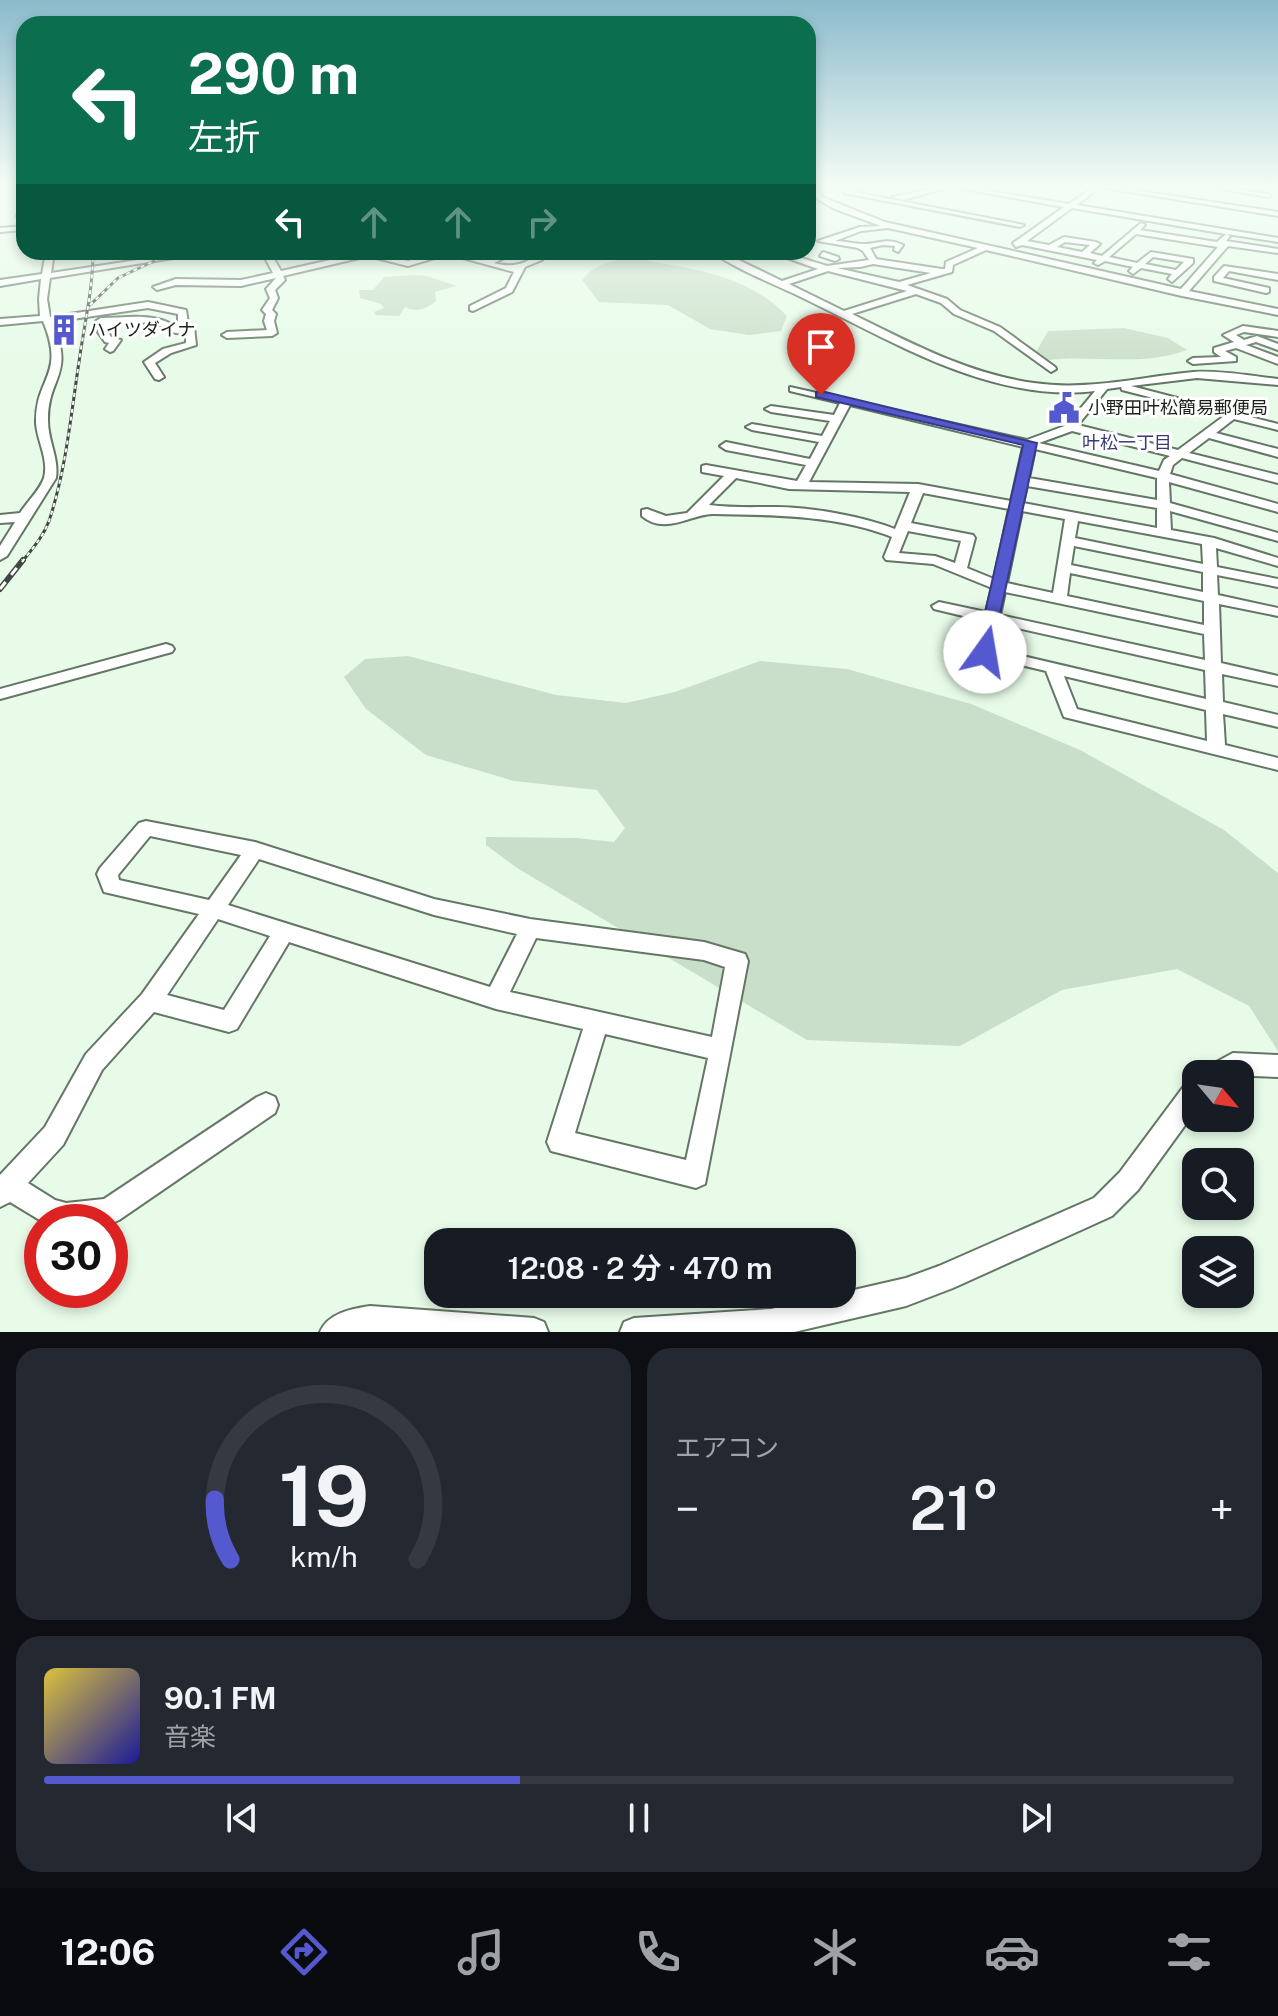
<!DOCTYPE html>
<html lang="ja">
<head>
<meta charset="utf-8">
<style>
  body { margin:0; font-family:"Public Sans","Noto Sans JP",sans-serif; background:#242831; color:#f1f3f6; height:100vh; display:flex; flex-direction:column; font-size:30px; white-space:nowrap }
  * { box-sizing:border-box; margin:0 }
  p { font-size:26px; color:#9ea1a6 }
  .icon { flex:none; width:44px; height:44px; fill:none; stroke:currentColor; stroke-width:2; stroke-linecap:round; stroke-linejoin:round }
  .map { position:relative; height:1332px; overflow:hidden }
  .side { display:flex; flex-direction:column; gap:16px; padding:16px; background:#0d0f14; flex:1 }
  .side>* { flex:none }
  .guide { position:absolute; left:16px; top:16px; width:800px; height:244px; border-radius:24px; box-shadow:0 4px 12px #0003; background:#0b6e4f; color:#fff; overflow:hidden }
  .needle { width:52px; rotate:119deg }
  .fabs { position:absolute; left:1182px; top:1060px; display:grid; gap:16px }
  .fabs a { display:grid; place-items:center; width:72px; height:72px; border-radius:16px; background:#171b24; box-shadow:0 4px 12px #0003; font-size:40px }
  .speed { position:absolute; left:24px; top:1204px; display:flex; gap:16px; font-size:40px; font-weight:700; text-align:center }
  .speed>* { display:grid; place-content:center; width:104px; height:104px; border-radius:50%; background:#171b24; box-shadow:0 4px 12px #0003; line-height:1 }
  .speed .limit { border:12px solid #d22; background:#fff; color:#111 }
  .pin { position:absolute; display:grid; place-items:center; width:68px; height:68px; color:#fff; margin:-82px -34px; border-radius:50% 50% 50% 0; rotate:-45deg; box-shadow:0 0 8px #0007 }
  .pin .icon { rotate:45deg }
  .me { position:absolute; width:88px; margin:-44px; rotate:13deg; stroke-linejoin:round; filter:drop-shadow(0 0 6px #0008) }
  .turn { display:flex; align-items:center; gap:28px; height:168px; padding:0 40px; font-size:36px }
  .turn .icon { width:104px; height:104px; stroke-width:2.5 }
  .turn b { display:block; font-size:56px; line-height:68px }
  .lanes { display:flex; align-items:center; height:76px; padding:0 40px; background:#0003; justify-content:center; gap:40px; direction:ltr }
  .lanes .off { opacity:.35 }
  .big { font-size:60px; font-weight:600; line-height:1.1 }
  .side .tile { flex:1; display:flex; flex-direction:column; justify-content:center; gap:12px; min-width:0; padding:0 28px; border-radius:24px; background:#242831 }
  .side .dial { align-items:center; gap:0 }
  .dial svg { height:208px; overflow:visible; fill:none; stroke:#363941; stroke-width:7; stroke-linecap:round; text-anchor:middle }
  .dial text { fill:#f1f3f6; stroke:none }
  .song { display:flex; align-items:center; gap:24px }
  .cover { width:96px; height:96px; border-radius:12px; background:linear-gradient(135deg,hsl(50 70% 55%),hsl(240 70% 35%)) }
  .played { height:8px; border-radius:4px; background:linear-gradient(90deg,#5559d0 40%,#363941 40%) }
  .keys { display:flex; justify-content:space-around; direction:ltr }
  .heat { display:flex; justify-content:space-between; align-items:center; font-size:44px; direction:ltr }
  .side .tiles { flex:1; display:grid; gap:16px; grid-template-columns:1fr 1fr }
  .tile:last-child { grid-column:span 2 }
  .trip { position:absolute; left:424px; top:1228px; width:432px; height:80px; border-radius:24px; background:#171b24; box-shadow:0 4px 12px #0003; font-weight:600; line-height:80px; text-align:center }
  .tabs { display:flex; height:128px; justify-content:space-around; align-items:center; background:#090b0e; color:#9ea1a6 }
  .tabs .icon { width:56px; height:56px }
  .tabs .active { color:#5559d0 }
  .tabs b { font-size:36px; color:#f1f3f6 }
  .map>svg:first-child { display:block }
  .green { fill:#c9dfc9 }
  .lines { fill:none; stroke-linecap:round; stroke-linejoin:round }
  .minor-casing { stroke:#647665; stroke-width:4 }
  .minor { fill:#fff; fill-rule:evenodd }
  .rail-far1-casing { stroke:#3e483f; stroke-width:3 }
  .rail-casing { stroke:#3e483f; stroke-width:6 }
  .rail-far1 { stroke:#fff; stroke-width:2; stroke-dasharray:4; stroke-linecap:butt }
  .rail { stroke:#fff; stroke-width:3; stroke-dasharray:9; stroke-linecap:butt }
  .route { fill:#5559d0; stroke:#373a87; stroke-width:2 }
  .labels { text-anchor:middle; stroke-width:6; stroke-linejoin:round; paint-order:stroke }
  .far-poi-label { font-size:18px; fill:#1a211a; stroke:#fff; text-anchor:start }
  .far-neighbourhood-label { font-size:18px; fill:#363b77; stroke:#fff }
</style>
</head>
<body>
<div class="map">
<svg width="1278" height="1332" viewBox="0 0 1278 1332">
  <rect width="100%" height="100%" fill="#e7fbe8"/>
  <g class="green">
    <path d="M638,259C692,269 747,274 787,316L781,331L749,335L710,329L668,305L599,302L582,280C598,261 614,260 638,259Z"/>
    <path d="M413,275L427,276L457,286L435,292L436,301C426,309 417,313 405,307L399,316L376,315L374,312L384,308L381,304L360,298L359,290H373L384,277Z"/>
    <path d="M1124,328L1168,338L1187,350C1140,368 1090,353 1041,361L1036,352L1048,331Z"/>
    <path d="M408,656L556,695L626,703L675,692L760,661L847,669L971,704L1080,750L1224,830L1278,873V1051L1249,1006L1177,969L1062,990L960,1046L807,1040L517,868L486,845V837L576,838L614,842L625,828L597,790L514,781L426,755L366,709L344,677L365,659Z"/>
  </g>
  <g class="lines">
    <defs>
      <g id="minor">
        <path d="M813,188H819L822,197L885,222L1181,289L1218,247L1136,234L1109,257L1137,263L1151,252L1193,259V263L1172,282L1168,279L1172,274L1141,268L1133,274L1129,271L1133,267L1105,261L1098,265L1094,263L1097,260L1022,245L1016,247L1013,243L1064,207L957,188H971L1069,204L1092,188H1099L1077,205L1278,238V242L1227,234L1230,236L1226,241L1278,249V253L1228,246L1189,291L1278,309V315L1182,296L986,250L953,265L952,272L907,285L947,299L960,310L1000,327L1055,367L1056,369L1051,372L994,331L954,314L941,303L916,294L852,314C911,343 968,374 1034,383C1087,391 1140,377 1193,372C1220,370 1251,376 1278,379V385L1197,378L1131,386L1278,424V430L1234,419L1216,433L1278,449V457L1209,438L1189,453L1278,475V483L1182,458L1173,465L1170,474L1278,504V512L1169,482L1170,503L1278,533V541L1170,511L1171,530L1214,538L1278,558V566L1216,548L1217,567L1278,579V587L1217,575L1218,595L1278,608V616L1219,604L1221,663L1278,676V686L1222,674L1223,702L1278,715V727L1223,714L1225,745L1278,758V770L1064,717L1046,671L979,655L977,652L984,621L934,609L932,606L939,602L986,612L992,588L933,564L886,560L884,557L892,537C836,515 773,515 714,514C693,513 665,536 642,516V510L647,509L666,516L687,513L724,476L702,472V466L706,465L797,481L806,465L726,450L720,446L726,442L810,459L819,442L752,430L746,427L752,424L822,436L830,421L771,412L765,409L771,406L834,415L840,403L790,391V387L1027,440L1067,425L1095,391C991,403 894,342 805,299C775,284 739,271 712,252H722L782,281L818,269L770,252H782L827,266L869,260L863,251L858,248L818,241L860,227L881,226L835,209L817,199ZM1072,208L1226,234L1217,242L1140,230L1145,225L1141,223L1102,256L1090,253L1100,244L1096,242L1064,237L1049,245L1027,241ZM888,228L978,248L946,262L945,269H942L876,259L870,248L883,245L895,246L894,250L898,252L903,245C888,237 878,244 863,244C854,244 844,241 835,241L861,231ZM1065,242L1090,245L1082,252L1057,247ZM1153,257L1184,262L1176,270L1145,264ZM873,264L931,273L899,282L837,268L860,267ZM828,271L907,291L844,311L789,284ZM1121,387L1122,390L1224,416L1178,450L1078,425L1107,389ZM850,405L1023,447L1011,501L918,484L809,482ZM1072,431L1170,456L1164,460L1159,471L1039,443ZM1035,449L1157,478V500L1029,478ZM736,478L789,489L910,492L895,529C861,516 815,508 778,507C755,507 732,508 709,505ZM1027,486L1157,508V528L1023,503ZM923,493L1009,509L994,579L967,568L975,538L973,535L911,523ZM1022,511L1065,519L1053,593L1007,583ZM1078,521L1202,544L1203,564L1075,538ZM908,531L961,541L955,563L935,556L899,553ZM1074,546L1203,572V592L1071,565ZM1070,573L1204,601V625L1067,596ZM1005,592L1204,634L1205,660L1000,615ZM999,624L1205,670L1206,699L993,649ZM1064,676L1206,710L1207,741L1077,709Z"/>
        <path d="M853,188H861L854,192L1024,225L1020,227L844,193Z"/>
        <path d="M936,188H947L903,200L892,197Z"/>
        <path d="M1105,188H1120L1278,212V216Z"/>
        <path d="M1216,188H1232L1271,195L1268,197Z"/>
        <path d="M20,212H24V216H17Z"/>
        <path d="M24,226V230L0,232V228Z"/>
        <path d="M46,252H54L51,273L191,252H211L50,278L47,299L50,317L148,302L186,310L188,323L184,328L194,327L196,345L171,353L155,363L164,377L159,380L155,379L144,362L163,349L186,343V333C172,336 168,327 155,324C142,321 127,323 114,324L108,332L111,337L121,340L113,351L110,352L105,349L109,343L105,342L98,332L104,324L96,321L101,318C125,318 153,312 175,326L178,322V314L148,308L52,322C76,375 47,377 48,421C48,441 59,458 56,478L7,556L0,560V546L15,522L0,523V515L20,513C27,502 40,490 44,478C49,459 37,441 36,423C35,377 66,376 43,321L0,325V319L40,316L39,299L41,279L0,286V280L42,274Z"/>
        <path d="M262,252H270L281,271L366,252H381L378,254L408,261L438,252H458L486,260L506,252H517L494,263C512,268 526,265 539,252H547L542,260L525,267L512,292L473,311L470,310V306L506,288L514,272L448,254L408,266L368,256L283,276L285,280L275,290L278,298L272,310L276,314L274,321L277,333L272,336L227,338L222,335L227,332L267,330L264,321L266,314L262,310L270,298L266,289L276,278L241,286L176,285L157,290L153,287L176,279L241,280L273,273Z"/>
        <path d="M823,252L838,257L839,259L835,261L820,256Z"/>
        <path d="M1224,266L1278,274V280L1229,271L1223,278L1269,288V292L1266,293L1214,281V277Z"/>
        <path d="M1243,326L1278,331V337L1244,332L1236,335L1244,340L1257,336L1278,344V350L1256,342L1246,345L1278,357V364L1236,348L1225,351L1236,357V361L1193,364L1188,361L1193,358L1221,357L1214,352V348L1234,342L1223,335Z"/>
        <path d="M166,644L172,646L174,649L172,652L0,699V689Z"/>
        <path d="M146,821L255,842L434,899L530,919L704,942L745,954L748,961L705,1184L696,1188L551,1151L547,1142L583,1029L496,1009L289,942L237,1029L229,1032L154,1012L102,1070L63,1145L28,1183L55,1200L66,1203L104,1199L257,1097L266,1093L275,1097L278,1105L275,1113L119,1220L110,1224V1222H43L10,1202L0,1207V1175L45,1127L86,1054L142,994L199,914L104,892L97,874L100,868L139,823ZM150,836L241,855L209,900L119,880L118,875ZM259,859L434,915L517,934L490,987L228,905ZM218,919L270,936L224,1010L167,995ZM536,938L704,960L725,967L712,1037L510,992ZM605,1034L708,1058L686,1160L575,1133Z"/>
        <path d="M1233,1053L1278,1055V1077L1205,1074L1209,1066Z"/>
        <path d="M1196,1078V1110L1138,1190L1112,1216L953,1288L906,1306L794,1332H620L624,1322L634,1318L771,1309L906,1278L939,1266L1094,1198L1120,1172L1187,1082Z"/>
        <path d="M370,1306L534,1318L544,1322L548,1332H320C328,1313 351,1309 370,1306Z"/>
      </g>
    </defs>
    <use href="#minor" class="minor-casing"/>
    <use href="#minor" class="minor"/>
    <defs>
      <g id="rail-far1">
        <path d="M90,305L118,278L173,252"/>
        <path d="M22,562C32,549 43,537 49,521C66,470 71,414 79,362C84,325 93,290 93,252"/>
      </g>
      <path id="rail" d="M0,589L23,560"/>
    </defs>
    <use href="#rail-far1" class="rail-far1-casing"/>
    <use href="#rail" class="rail-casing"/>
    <use href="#rail-far1" class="rail-far1"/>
    <use href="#rail" class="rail"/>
  </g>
  <linearGradient id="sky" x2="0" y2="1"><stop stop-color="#8bbacc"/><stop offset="0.5" stop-color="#f4fdf5"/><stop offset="1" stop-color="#f4fdf5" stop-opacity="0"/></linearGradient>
  <rect width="1278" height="374" fill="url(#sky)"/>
  <path class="route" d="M821,391L1037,443L991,656L985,658L976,652L1023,445L816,397V392Z"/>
  <defs>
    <symbol id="building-bare" viewBox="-9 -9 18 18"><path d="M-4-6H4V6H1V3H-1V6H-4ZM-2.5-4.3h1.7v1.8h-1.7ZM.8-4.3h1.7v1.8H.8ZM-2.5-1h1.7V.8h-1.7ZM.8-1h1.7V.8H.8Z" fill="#5559d0" stroke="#fff" stroke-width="2.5" paint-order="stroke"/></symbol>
    <symbol id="civic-bare" viewBox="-9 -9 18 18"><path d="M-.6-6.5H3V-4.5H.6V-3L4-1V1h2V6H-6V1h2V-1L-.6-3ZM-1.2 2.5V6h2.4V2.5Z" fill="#5559d0" stroke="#fff" stroke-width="2.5" paint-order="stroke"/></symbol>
  </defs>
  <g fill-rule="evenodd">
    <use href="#building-bare" x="42" y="308" width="44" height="44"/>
    <use href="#civic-bare" x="1042" y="386" width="44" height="44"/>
  </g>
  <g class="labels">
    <g class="far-poi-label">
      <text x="88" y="336">ハイツダイナ</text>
      <text x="1088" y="414">小野田叶松簡易郵便局</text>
    </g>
    <g class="far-neighbourhood-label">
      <text x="1127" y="449">叶松一丁目</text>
    </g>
  </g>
</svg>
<div class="fabs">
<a><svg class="needle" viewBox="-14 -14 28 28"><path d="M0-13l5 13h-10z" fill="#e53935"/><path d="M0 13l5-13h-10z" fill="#9ea1a6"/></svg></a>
<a><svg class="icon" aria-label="search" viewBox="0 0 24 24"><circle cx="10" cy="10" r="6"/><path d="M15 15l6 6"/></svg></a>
<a><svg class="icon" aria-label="layers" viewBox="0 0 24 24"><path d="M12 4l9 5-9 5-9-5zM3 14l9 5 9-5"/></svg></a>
</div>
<div class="speed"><div class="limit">30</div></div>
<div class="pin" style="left:821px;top:395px;background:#d93025"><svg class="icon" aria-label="arrive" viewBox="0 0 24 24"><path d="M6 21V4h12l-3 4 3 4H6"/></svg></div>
<svg class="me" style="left:985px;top:652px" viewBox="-20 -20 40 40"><circle r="19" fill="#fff"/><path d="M0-13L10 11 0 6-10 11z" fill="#5559d0"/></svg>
<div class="trip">12:08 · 2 分 · 470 m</div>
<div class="guide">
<div class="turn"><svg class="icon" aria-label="left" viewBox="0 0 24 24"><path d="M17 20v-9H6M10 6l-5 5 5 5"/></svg><div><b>290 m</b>左折</div></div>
<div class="lanes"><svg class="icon" aria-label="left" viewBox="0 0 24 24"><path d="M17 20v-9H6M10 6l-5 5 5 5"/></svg><svg class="icon off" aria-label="ahead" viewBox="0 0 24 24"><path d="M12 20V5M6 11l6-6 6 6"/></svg><svg class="icon off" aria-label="ahead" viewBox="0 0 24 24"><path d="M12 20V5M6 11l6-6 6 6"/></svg><svg class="icon off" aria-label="right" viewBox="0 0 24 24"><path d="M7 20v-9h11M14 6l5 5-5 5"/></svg></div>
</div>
</div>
<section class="side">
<div class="tiles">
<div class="tile dial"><svg viewBox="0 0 100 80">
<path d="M14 69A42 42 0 1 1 86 69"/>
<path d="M14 69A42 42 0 0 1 8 46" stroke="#5559d0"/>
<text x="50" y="56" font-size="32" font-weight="700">19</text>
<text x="50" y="72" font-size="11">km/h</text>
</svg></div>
<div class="tile"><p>エアコン</p>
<div class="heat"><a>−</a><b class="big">21°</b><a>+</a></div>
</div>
<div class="tile">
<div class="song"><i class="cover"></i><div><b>90.1 FM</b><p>音楽</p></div></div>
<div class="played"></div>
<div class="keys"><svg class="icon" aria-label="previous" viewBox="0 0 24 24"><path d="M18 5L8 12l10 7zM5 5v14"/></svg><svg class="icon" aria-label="pause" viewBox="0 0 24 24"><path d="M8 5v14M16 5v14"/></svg><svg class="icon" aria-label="next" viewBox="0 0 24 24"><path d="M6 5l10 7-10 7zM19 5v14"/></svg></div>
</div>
</div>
</section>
<nav class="tabs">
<b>12:06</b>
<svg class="icon active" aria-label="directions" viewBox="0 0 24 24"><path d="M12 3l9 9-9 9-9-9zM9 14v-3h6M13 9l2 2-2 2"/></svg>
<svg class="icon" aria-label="music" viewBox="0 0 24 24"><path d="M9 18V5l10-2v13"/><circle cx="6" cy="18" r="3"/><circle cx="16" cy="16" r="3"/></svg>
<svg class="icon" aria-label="phone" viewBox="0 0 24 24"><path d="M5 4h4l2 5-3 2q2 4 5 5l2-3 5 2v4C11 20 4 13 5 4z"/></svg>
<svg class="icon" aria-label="climate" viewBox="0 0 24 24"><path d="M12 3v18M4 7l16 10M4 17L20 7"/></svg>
<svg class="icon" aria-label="car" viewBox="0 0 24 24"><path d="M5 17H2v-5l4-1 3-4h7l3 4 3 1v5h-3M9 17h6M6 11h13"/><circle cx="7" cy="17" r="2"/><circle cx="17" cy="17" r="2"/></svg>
<svg class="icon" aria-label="filters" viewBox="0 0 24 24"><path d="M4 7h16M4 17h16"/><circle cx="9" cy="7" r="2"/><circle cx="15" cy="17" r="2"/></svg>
</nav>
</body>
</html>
